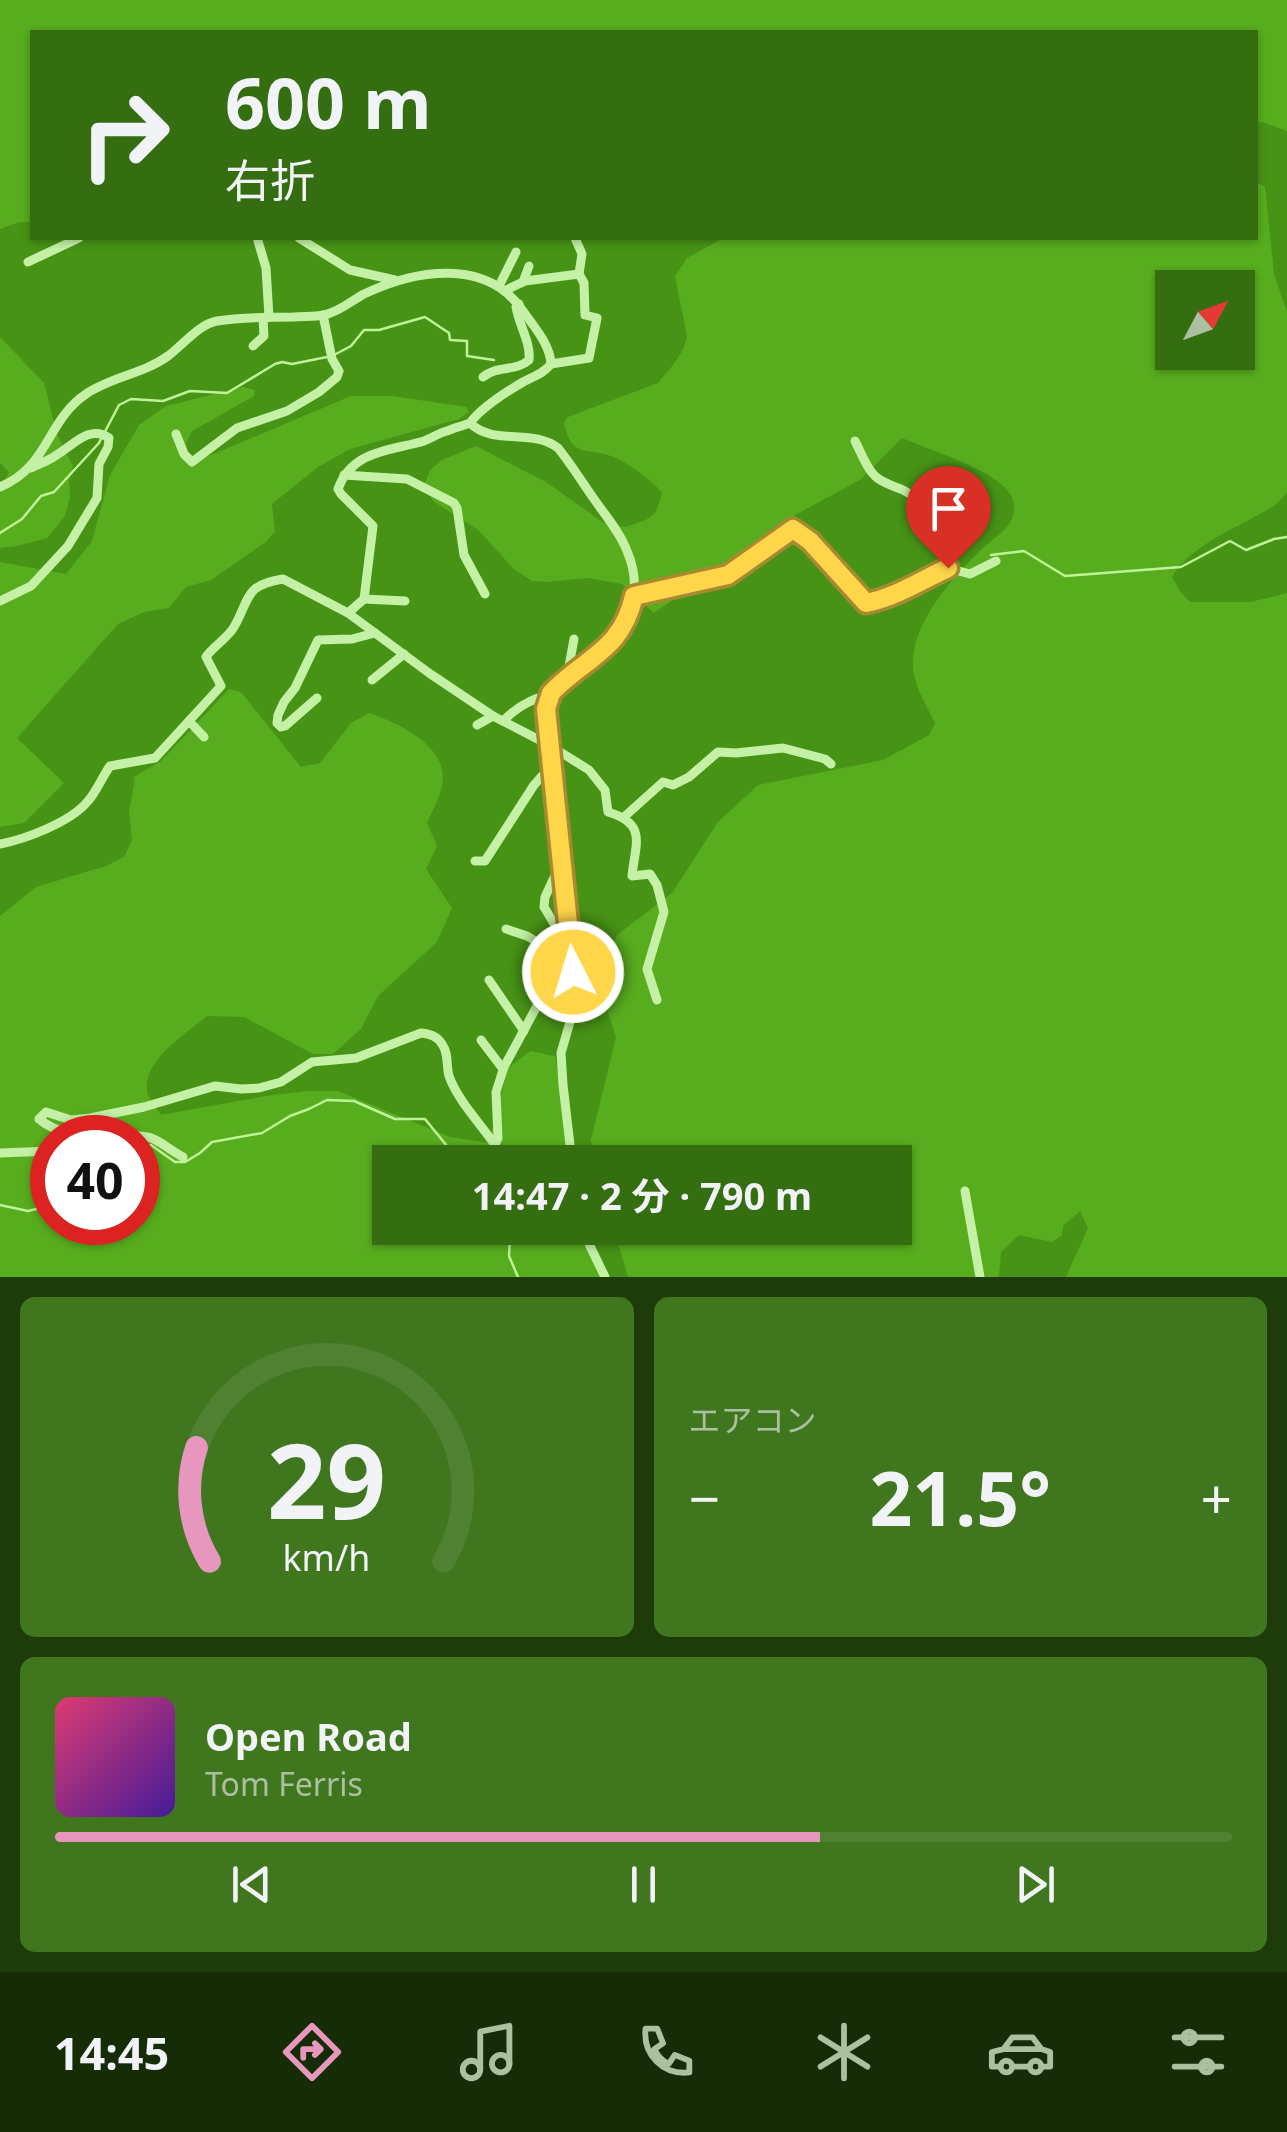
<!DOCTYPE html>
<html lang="ja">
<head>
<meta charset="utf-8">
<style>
  body { margin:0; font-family:"Noto Sans","Noto Sans JP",sans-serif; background:#40761e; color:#f1f3f6; height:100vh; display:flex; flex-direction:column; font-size:38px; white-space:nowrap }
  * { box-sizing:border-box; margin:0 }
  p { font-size:32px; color:#aac09f }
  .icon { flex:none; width:55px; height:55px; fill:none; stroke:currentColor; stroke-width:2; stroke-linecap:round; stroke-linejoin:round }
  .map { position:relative; height:1277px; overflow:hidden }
  .drawer { display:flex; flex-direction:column; gap:20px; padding:20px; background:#1d3c09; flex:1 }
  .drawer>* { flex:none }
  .banner { position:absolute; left:30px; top:30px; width:1228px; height:210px; border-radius:0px; box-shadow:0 2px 8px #0004; background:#356e10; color:#f1f3f6; overflow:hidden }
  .needle { width:65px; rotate:49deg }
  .buttons { position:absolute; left:1155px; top:270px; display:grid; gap:20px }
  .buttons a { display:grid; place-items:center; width:100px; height:100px; border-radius:0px; background:#356e10; box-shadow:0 2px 8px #0004; font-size:50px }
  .speed { position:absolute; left:30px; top:1115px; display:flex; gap:20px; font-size:50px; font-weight:700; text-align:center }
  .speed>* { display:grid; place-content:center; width:130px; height:130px; border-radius:50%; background:#356e10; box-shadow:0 2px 8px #0004; line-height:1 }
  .speed .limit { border:15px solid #d22; background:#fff; color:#111 }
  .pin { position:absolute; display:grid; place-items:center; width:85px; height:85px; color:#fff; margin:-102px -42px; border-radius:50% 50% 50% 0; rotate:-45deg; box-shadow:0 0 10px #0007 }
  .pin .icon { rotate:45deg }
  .me { position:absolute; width:110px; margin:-55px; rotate:355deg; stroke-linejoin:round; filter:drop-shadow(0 0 8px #0008) }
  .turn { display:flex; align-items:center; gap:35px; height:210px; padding:0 30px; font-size:45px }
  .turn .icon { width:130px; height:130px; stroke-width:2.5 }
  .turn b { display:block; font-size:70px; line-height:85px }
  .big { font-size:75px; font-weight:700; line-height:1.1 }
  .drawer .widget { flex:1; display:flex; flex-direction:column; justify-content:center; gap:15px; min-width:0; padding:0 35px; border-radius:15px; background:#40761e }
  .drawer .dial { align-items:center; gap:0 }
  .dial svg { height:260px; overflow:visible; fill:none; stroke:#4f8130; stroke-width:7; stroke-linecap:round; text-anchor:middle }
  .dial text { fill:#f1f3f6; stroke:none }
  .song { display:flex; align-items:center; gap:30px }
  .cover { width:120px; height:120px; border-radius:15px; background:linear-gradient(135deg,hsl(340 70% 55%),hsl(260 70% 35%)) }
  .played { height:10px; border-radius:5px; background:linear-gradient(90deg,#e797bd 65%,#4f8130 65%) }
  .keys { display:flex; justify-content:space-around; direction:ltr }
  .heat { display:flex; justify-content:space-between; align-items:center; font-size:55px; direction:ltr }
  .drawer .tiles { flex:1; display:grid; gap:20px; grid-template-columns:1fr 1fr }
  .widget:last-child { grid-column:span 2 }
  .trip { position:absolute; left:372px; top:1145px; width:540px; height:100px; border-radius:0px; background:#356e10; box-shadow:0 2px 8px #0004; font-weight:700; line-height:100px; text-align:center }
  .dock { display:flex; height:160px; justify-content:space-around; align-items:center; background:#152c06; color:#aac09f }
  .dock .icon { width:70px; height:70px }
  .dock .on { color:#e797bd }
  .dock b { font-size:45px; color:#f1f3f6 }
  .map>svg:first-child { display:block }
  .green { fill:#58ad1e; fill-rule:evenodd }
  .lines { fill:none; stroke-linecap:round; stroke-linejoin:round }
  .stream { stroke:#bef398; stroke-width:2.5 }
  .minor { stroke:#c4f1a5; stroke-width:9 }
  .route-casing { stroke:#a68a30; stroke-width:25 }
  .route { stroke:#ffd54a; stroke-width:18 }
</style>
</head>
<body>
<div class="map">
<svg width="1287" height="1277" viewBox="0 0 1287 1277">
  <rect width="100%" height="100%" fill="#479316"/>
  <g class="green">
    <path d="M0,0H1287V131L1263,122L1255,123V32H32V222H20L0,229Z"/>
    <path d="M1255,181L1265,187L1274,274L1287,312V492C1278,506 1264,511 1249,520C1222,534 1188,550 1172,577L1179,590L1190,602H1251L1287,593V1277H1066L1088,1228L1080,1211L1063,1226L1062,1235L1052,1242L1019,1235L1001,1252L999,1277H628L614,1228H895V1162H596L591,1140L616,1037L603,998L607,960L617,935L672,893L718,822L758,785L883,760L929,735L935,723C925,702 911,682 913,658C916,618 954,576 982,549C990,541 1003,533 1010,523C1015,515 1016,502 1010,494C996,470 929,450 902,438L860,480L797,514L654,613L622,584L588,578L546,582L532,581L514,569L478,530L433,501L424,486L430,470L442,460L476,446L546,482L604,523L626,527L646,520L656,512L662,494C654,480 626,462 611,456C584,447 571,458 564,422L568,417L658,383L673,365L684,348L687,336L675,276L687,258L723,238H1255ZM1172,288H1238V352H1172Z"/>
    <path d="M0,337L44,383L57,434L73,466L69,481L70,497L65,516L47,538L17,546L0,548V491L9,472L0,463Z"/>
    <path d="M243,387L255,390L254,396L192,431L186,444L189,457L211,455L351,396H393L466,407L469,412L459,419L350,449L318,467L272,504L275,531L267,541L211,580L186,587L169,608L144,612L118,624L17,738L64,783L24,823L0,827V562L66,574L92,541L110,475L139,425L166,406Z"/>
    <path d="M229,689L241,692L301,767L320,763L351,723L369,713C399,723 450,747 442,785C440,798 432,811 427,823L437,846L426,869L452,908L437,942L378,996L361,1029L333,1054H313L244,1017L207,1016C187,1033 138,1063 148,1095C150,1101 157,1109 161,1115L266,1096L306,1091H338L450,1137L489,1143L508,1068L530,1051L555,1056L573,1162H390V1228H584L601,1277H0V916L36,887L106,866L124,857L132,840L129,812L135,779L132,778L161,761ZM52,1138H138V1222H52Z"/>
  </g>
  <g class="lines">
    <g class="stream">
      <path d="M334,355L351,346L364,330H379L425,317L449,333L450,340L467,341V356L494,360"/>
      <path d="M0,533L22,519L41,496L54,492L99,443L119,405L131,399L163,401L190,391L227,393L275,364L282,362L292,364L327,357"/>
      <path d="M991,555L1024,551L1065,576L1181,567L1230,541L1246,550L1274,539L1287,537"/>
      <path d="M138,1147L151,1145L175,1162H185L200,1153L212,1142L262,1133L290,1116L309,1109L327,1100L354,1101L395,1119H425L451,1151L463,1162"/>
      <path d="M0,1205L28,1211L52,1205"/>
      <path d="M503,1228L510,1237L509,1256L518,1277"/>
    </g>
    <g class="minor">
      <path d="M299,238L350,270L395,280"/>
      <path d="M258,241L266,268L269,317"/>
      <path d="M28,262L79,238"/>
      <path d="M523,282L529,266"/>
      <path d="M499,286L516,252"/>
      <path d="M506,290L525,281L579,274L582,254L575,238"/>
      <path d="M253,346L264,336L263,318"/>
      <path d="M551,364L589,358L597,318L585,315L584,283L579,274"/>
      <path d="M483,377C497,365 516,372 529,360C531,343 519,325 516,307L519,304"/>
      <path d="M176,434L184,454L192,462L237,428L287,411L319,392L337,377L339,371L332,359L323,315"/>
      <path d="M855,441C861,452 866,468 875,476C882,483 894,486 903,490C941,510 942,530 948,568"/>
      <path d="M344,475L407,479L454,503L457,508L464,555L485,594"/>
      <path d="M0,487C49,467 46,421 86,394C111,377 143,374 168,356C183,345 199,324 217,321C242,317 268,317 293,317C303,316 314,317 324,315C339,312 351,301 364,294C415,270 486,257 523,311C534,327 550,344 551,364C543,374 534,376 523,382C506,392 482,407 470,423C493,446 533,428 558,448C571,464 582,482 594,499C605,515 620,532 627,551C644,590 630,629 598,654C578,670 551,682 545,709L572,948L574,995L572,1015L561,1053L563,1085L572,1162"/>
      <path d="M634,596L728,575L793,529L810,541L866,603L916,586L928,577L948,568L970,574L996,561"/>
      <path d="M364,599L405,601"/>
      <path d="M0,601L31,586L68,546L97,498L99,464L108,447L109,438C89,424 73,446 55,456C48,461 39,464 31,468"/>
      <path d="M348,613L364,599L373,526L341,494L338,489C352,450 390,451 424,441C432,438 439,433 447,431C454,428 462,426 470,423"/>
      <path d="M567,677L574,639"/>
      <path d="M372,680L404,654"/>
      <path d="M317,698L285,726L281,727L277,723L278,715L284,702L295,688L318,640L352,639L375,633"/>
      <path d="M189,721L204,737"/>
      <path d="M503,721C516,708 531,698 549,696"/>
      <path d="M477,725L493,716"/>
      <path d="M624,817L663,782L673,785L689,777L718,752L736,753L783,748L825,759L831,764"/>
      <path d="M0,844C26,839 71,822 88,801C97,791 102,777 110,766L155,758L221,686L206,657C213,646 227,639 234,627C250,599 244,585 283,579L348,613L429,673L493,716L549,745L589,770L605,790L608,812C648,824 635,844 632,876L650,874L657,885L664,912L647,969L657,1000"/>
      <path d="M475,861H485L534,785L551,766"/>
      <path d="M506,929L527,936L557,954"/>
      <path d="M489,980L524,1031"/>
      <path d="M481,1040L503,1069"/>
      <path d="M105,1138C82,1135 58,1135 39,1119L46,1112L71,1120L90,1118L144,1107L215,1086L241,1089L259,1088L281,1082L312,1062L356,1058L421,1033C430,1034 437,1036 442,1044C449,1054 446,1065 449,1076C458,1101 480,1123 495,1145L498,1138L496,1092L504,1067L537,1006L559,944L556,927L544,907L545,897L560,865"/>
      <path d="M124,1138C154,1131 159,1144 183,1157"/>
      <path d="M0,1153L52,1151"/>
      <path d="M965,1191L980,1277"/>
      <path d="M585,1228L590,1246L605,1277"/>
    </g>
  </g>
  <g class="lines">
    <defs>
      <path id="route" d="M573,972L546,709L551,693L556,688C591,655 622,648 634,596L728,575L793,529L810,541L866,603C896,597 920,581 948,568"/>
    </defs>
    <use href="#route" class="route-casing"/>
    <use href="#route" class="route"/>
  </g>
</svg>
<div class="buttons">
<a><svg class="needle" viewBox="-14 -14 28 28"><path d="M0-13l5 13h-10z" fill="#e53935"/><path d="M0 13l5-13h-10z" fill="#aac09f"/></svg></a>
</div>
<div class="speed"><div class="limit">40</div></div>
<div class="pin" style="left:948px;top:568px;background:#d93025"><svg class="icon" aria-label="arrive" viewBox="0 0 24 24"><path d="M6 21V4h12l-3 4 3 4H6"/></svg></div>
<svg class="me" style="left:573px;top:972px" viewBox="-20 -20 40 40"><circle r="17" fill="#ffd54a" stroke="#fff" stroke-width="3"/><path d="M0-11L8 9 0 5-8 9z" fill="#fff"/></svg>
<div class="trip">14:47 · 2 分 · 790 m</div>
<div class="banner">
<div class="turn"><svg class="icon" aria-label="right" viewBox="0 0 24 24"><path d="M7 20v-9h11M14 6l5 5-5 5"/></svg><div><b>600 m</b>右折</div></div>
</div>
</div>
<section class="drawer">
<div class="tiles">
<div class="widget dial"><svg viewBox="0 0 100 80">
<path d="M14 69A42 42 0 1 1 86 69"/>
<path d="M14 69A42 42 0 0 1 10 34" stroke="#e797bd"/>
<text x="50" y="56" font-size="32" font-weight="700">29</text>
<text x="50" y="72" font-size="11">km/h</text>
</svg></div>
<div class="widget"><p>エアコン</p>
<div class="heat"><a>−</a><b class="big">21.5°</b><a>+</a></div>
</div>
<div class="widget">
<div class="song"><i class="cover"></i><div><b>Open Road</b><p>Tom Ferris</p></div></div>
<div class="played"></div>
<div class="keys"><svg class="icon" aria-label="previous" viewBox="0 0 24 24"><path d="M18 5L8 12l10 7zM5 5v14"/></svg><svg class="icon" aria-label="pause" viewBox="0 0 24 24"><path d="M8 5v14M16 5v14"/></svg><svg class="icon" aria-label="next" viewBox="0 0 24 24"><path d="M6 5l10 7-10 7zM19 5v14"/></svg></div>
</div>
</div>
</section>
<nav class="dock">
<b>14:45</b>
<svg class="icon on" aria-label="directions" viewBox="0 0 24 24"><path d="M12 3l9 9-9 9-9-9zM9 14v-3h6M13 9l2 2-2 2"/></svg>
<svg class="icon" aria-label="music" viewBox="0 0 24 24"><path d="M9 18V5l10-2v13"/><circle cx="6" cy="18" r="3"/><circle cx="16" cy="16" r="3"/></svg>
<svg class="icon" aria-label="phone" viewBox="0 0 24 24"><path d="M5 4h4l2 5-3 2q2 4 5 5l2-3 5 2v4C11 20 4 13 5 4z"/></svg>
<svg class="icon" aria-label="climate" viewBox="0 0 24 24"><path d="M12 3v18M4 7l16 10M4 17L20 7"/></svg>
<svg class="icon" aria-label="car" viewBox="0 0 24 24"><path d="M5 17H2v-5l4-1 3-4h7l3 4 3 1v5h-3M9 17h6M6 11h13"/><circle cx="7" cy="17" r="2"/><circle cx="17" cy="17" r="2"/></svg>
<svg class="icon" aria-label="filters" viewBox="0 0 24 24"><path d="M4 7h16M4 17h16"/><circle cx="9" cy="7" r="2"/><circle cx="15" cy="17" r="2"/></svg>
</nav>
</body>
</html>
